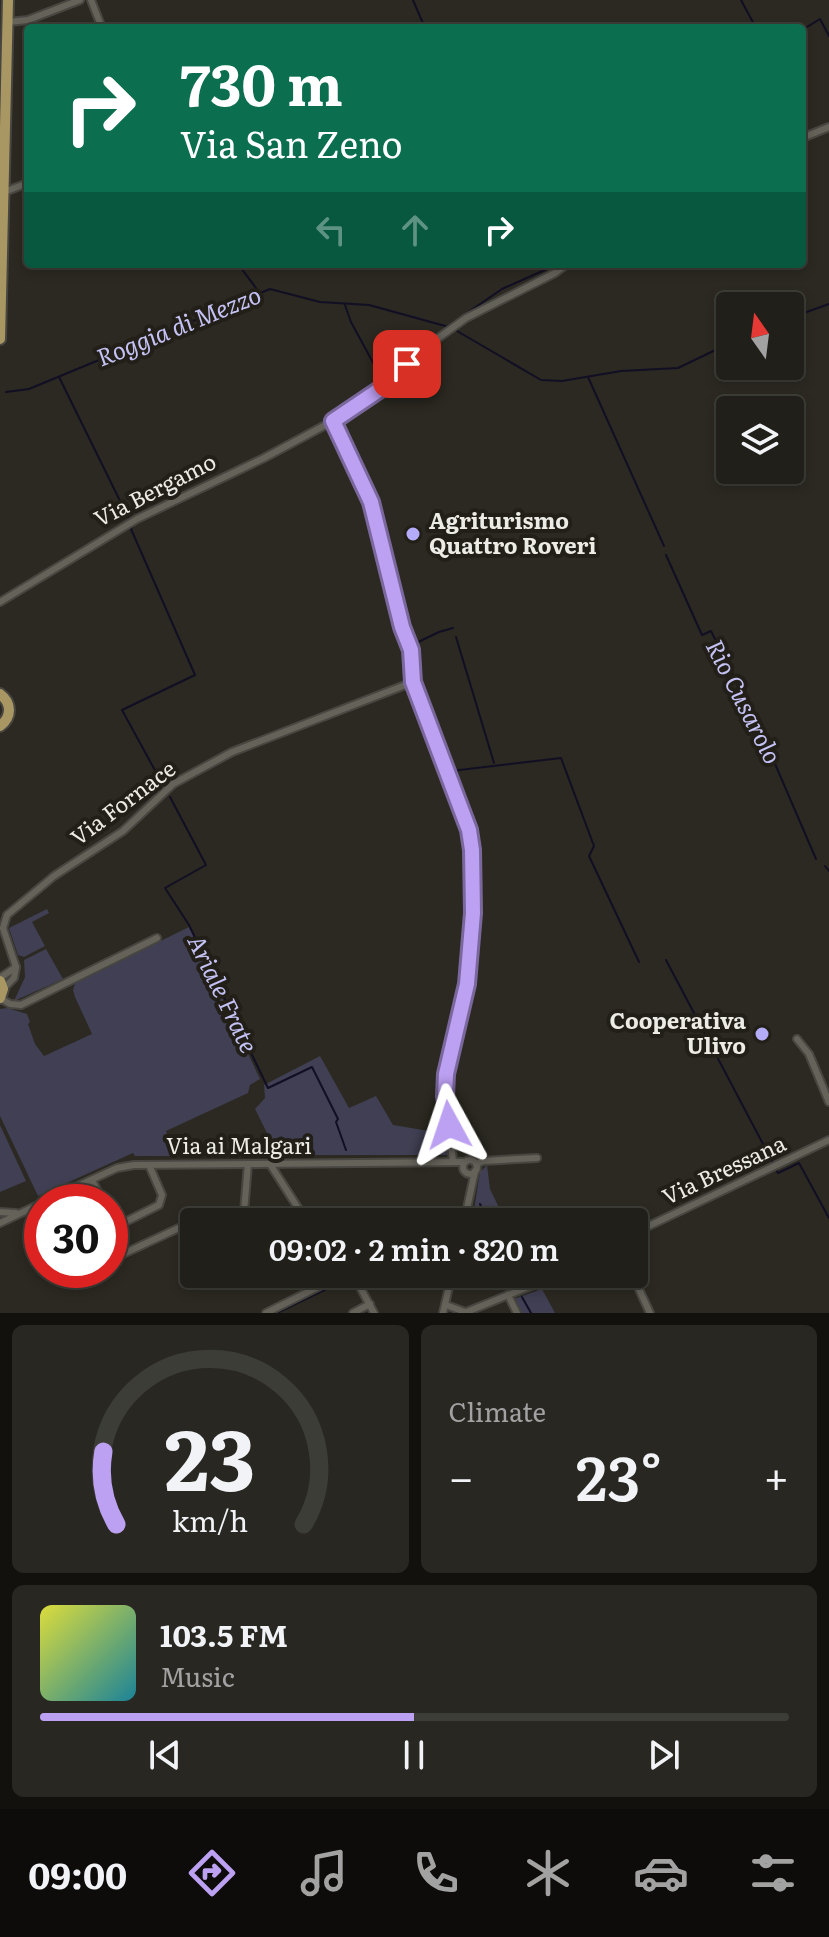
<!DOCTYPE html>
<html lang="en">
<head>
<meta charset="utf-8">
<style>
  body { margin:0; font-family:Literata,serif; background:#282722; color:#f1f3f6; height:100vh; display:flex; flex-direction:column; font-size:30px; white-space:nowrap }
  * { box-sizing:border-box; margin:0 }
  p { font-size:26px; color:#a2a2a2 }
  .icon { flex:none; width:44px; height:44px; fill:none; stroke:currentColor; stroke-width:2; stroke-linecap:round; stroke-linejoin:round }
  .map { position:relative; height:1313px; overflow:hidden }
  .sheet { display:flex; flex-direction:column; gap:12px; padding:12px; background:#12110e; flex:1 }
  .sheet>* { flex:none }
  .banner { position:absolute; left:24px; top:24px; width:782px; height:244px; border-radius:8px; box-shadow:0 4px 12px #0003,0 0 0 2px #3d3d38; background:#0b6e4f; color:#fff; overflow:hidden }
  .needle { width:52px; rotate:346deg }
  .fabs { position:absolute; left:716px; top:292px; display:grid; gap:16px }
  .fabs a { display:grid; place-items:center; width:88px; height:88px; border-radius:8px; background:#201f19; box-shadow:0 4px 12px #0003,0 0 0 2px #3d3d38; font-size:40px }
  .speed { position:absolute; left:24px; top:1184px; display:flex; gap:16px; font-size:40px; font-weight:700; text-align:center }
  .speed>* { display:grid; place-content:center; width:104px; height:104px; border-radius:50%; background:#201f19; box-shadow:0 4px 12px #0003,0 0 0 2px #3d3d38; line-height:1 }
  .speed .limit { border:12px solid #d22; background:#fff; color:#111 }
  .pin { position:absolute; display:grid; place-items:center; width:68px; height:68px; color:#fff; margin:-34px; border-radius:16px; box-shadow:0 4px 12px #0006 }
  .me { position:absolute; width:88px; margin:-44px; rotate:355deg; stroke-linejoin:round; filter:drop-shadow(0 0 6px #0008) }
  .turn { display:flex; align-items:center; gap:28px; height:168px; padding:0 24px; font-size:36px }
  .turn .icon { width:104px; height:104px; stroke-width:2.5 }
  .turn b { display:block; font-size:56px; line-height:68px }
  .lanes { display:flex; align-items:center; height:76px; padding:0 24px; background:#0003; justify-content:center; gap:40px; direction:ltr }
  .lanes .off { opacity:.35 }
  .big { font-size:60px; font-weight:600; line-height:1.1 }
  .sheet .card { flex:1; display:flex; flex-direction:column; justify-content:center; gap:12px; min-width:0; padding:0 28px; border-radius:12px; background:#282722 }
  .sheet .dial { align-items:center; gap:0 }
  .dial svg { height:208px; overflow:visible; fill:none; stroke:#3d3d38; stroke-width:7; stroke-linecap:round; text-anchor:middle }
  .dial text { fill:#f1f3f6; stroke:none }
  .song { display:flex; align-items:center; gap:24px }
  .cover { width:96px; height:96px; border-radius:12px; background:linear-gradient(135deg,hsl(60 70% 55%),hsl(190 70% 35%)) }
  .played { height:8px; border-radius:4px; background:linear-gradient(90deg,#bca0f2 50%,#3d3d38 50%) }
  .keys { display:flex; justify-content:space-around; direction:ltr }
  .heat { display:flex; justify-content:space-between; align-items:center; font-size:44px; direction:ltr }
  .sheet .tiles { flex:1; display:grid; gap:12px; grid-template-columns:1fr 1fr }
  .card:last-child { grid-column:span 2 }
  .trip { position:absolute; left:180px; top:1208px; width:468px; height:80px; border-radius:8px; background:#201f19; box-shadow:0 4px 12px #0003,0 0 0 2px #3d3d38; font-weight:600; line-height:80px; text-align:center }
  .menu { display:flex; height:128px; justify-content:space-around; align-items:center; background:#0d0c0a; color:#a2a2a2 }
  .menu .icon { width:56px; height:56px }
  .menu .on { color:#bca0f2 }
  .menu b { font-size:36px; color:#f1f3f6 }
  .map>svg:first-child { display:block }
  .green { fill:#403f53 }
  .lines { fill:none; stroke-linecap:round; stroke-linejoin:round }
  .stream { stroke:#120f24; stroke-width:2 }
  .street-casing { stroke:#484640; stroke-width:10 }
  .primary-casing { stroke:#484640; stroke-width:14 }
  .street { stroke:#65625a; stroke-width:6 }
  .primary { stroke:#a99763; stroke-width:10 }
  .route-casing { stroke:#7a689d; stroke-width:20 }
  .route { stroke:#bca0f2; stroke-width:14 }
  .poi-dot { fill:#b4acf9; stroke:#221f18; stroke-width:3 }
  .labels { text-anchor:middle; stroke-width:8; stroke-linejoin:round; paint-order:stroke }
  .street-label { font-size:22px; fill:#edebe6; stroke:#221f18 }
  .poi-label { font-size:22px; font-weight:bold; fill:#edebe6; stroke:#221f18; text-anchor:start }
  .water-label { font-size:24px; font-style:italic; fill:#c4c1f4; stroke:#221f18 }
</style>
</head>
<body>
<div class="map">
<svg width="829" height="1313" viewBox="0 0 829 1313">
  <rect width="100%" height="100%" fill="#2b2921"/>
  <g class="green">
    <path d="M47,909L49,913L32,922L45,946L24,957L18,955L9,928Z"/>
    <path d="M189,927L260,1079L250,1085L248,1093L166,1131L175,1156H135L133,1153L38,1196L0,1116V1009L7,1008L27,1014L30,1022L28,1024L35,1044L44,1056L92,1034L75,997L73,990L75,983Z"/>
    <path d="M46,949L63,979L14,1001L25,977L24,960Z"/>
    <path d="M320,1056L349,1108L376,1096L393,1125L447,1134L448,1155H278L255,1109L265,1098L264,1085Z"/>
    <path d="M0,1125L26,1181L0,1192Z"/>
    <path d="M487,1165L490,1189L506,1222H479L477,1217L473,1216L480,1172Z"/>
    <path d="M502,1274H531L535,1281L509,1290Z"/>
    <path d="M542,1289L555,1313H521L514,1299Z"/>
  </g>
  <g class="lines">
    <g class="stream">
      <path d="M413,0L425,28"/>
      <path d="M741,0L756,28"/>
      <path d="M802,30L820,19L829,36"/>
      <path d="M238,264L259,292"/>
      <path d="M345,305L351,322L383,381"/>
      <path d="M790,318L829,304"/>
      <path d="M448,326L502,289L558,264"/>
      <path d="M457,331L541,380L562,381L621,371L678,368L730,343"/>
      <path d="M59,377L128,517"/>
      <path d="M588,377L664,546"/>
      <path d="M6,392L29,389L270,289L320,302L369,305L449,327"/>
      <path d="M334,416L380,385"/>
      <path d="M338,423C358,463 385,503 385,549"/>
      <path d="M133,526L131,529L195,675L122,710L163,785"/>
      <path d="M666,555L702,635L711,631L760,729L816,859"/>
      <path d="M456,637L494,763"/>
      <path d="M411,643L412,645L439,632L453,628"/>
      <path d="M170,797L206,865L165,888L189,925L268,1088L312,1067L338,1119L336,1122L346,1150"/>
      <path d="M461,801L451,771L561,758L594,846L589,856L639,962"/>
      <path d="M825,866L829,871"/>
      <path d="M666,960L773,1163"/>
      <path d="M471,979L477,917L476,847L473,834"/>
      <path d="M450,1113L452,1083L468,993"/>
      <path d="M775,1168L778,1173L799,1163L829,1218"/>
      <path d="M480,1204L488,1222"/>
      <path d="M511,1274L516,1286"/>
      <path d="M522,1297L531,1313"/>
      <path d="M277,1313L349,1278"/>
    </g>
    <defs>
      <g id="street">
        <path d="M91,0L102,28"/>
        <path d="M8,22L28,20L80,0"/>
        <path d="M802,138L829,127"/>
        <path d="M4,192L28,183"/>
        <path d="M0,602L137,519L264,458L333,421"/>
        <path d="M0,978L16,967"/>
        <path d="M3,989L14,978L16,967L3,928L7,915L54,876L123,831L173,784L232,752L413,682"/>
        <path d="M0,998L10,1004L21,1005L157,938"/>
        <path d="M797,1039L809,1054L829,1102"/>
        <circle cx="470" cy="1167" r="7"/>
        <path d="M453,1161L445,1096L446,1074L467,984L471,945L473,913L472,850L469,830L413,682L411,650L402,627L371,502L333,421L379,390L423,349L466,318L555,273L567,264"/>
        <path d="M270,1164L307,1222"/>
        <path d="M476,1164L483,1161L537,1158"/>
        <path d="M92,1180L103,1202"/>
        <path d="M43,1202L117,1168L134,1165L465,1162"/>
        <path d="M0,1212L16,1213"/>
        <path d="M110,1216L114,1222L121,1224L159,1205L162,1195L149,1165"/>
        <path d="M464,1222L475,1171"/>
        <path d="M0,1223L42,1203"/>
        <path d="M634,1233L829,1140"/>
        <path d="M110,1260L209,1214L244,1212L248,1164"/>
        <path d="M353,1274L374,1313"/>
        <path d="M632,1274L650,1313"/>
        <path d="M508,1295L517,1313"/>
        <path d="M446,1305L465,1312"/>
        <path d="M266,1313L344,1274"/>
        <path d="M353,1313L370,1304"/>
        <path d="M443,1313L452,1274"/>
        <path d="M464,1313L560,1274"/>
      </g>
      <g id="primary">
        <path d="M0,339L8,0"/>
        <path d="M0,694C12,703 12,717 0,726"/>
        <path d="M0,981L3,989L0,998"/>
      </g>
    </defs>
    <use href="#street" class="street-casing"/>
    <use href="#primary" class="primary-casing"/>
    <use href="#street" class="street"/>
    <use href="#primary" class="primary"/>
  </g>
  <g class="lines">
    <defs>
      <path id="route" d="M407,364L379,390L333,421L371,502L402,627L411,650L413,682L469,830L472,850L473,913L467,984L446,1074L445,1096L449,1125"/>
    </defs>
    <use href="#route" class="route-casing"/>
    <use href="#route" class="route"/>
  </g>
  <g class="poi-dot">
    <circle cx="413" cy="534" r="8"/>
    <circle cx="762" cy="1034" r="8"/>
  </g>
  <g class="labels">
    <g class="street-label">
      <text transform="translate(155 490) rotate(-27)" y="8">Via Bergamo</text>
      <text transform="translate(123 803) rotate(-37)" y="8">Via Fornace</text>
      <text x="239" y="1154">Via ai Malgari</text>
      <text transform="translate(724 1170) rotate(-25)" y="8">Via Bressana</text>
    </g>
    <g class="poi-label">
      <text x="429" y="529">Agriturismo<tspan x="429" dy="25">Quattro Roveri</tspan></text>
      <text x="746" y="1029" text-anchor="end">Cooperativa<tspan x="746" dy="25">Ulivo</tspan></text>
    </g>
    <g class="water-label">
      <text transform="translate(179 327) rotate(-22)" y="8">Roggia di Mezzo</text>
      <text transform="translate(743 702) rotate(63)" y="8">Rio Cusarolo</text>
      <text transform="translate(222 994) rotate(64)" y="8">Ariale Frate</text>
    </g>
  </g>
</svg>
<div class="fabs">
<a><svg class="needle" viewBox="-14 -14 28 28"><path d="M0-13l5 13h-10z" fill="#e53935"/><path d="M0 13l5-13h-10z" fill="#a2a2a2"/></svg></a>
<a><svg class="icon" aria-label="layers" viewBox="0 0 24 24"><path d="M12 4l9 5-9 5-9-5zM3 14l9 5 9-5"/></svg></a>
</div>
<div class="speed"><div class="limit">30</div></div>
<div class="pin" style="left:407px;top:364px;background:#d93025"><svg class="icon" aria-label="arrive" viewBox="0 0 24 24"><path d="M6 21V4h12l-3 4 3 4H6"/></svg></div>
<svg class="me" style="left:449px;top:1125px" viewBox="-20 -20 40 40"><path d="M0-17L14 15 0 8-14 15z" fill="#bca0f2" stroke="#fff" stroke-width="4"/></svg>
<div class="trip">09:02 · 2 min · 820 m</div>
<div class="banner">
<div class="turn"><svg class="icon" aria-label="right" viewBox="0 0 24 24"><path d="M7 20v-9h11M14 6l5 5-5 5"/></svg><div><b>730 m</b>Via San Zeno</div></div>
<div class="lanes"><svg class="icon off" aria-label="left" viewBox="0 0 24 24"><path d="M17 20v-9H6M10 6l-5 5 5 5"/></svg><svg class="icon off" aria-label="ahead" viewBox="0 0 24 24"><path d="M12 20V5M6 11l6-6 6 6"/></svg><svg class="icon" aria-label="right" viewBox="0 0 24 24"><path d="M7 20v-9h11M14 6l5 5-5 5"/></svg></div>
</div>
</div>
<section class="sheet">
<div class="tiles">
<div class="card dial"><svg viewBox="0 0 100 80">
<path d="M14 69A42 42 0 1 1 86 69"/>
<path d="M14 69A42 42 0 0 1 9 41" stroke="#bca0f2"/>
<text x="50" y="56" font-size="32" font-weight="700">23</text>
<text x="50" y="72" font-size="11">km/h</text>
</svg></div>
<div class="card"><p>Climate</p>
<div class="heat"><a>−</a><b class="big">23°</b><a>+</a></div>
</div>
<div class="card">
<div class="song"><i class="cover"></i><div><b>103.5 FM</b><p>Music</p></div></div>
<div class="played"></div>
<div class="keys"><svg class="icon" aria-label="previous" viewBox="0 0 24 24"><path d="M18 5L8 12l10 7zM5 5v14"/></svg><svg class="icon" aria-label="pause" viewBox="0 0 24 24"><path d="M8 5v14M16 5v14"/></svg><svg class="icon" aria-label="next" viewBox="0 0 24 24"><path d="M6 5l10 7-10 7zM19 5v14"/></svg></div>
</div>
</div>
</section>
<nav class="menu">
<b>09:00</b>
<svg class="icon on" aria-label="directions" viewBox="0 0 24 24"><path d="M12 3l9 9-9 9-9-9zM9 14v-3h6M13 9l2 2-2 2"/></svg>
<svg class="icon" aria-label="music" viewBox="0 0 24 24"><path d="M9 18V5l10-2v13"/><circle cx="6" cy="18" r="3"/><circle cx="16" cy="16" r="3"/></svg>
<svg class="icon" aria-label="phone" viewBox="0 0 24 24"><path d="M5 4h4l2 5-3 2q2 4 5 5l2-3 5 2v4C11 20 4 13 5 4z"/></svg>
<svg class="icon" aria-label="climate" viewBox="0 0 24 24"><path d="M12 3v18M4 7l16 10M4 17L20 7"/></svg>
<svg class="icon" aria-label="car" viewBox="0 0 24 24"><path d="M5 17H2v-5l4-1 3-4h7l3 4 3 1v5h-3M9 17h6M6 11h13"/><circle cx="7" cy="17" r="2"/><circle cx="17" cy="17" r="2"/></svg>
<svg class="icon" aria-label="filters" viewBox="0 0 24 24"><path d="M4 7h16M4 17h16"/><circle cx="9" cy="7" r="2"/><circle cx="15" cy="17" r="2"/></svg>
</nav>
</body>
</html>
